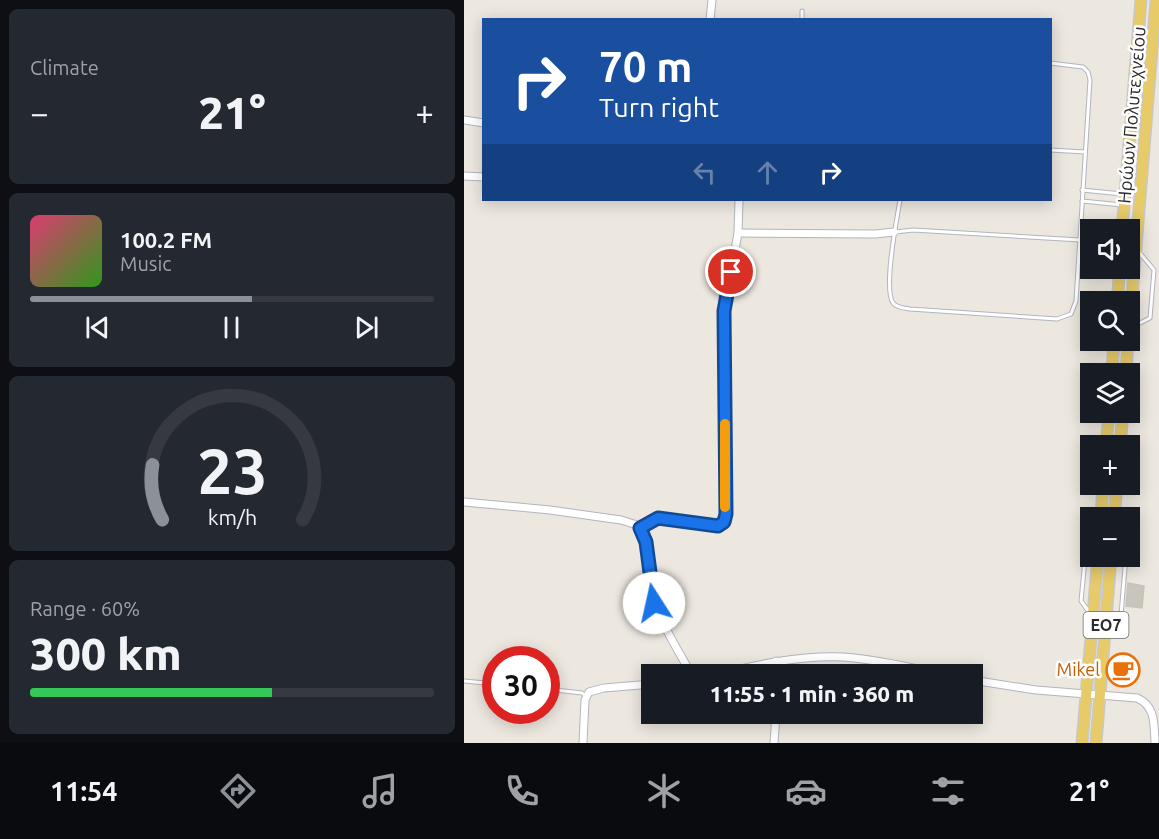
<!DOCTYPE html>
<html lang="en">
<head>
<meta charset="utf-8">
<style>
  body { margin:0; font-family:Ubuntu,sans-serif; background:#242831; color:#f1f3f6; height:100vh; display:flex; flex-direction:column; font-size:22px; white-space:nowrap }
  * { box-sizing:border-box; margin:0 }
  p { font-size:20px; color:#9ea1a6 }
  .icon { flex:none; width:33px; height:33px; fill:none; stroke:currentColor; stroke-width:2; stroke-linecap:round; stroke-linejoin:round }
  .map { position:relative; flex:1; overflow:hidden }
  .side { display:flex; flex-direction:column; gap:9px; padding:9px; background:#0d0f14; width:464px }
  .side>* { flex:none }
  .guide { position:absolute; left:18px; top:18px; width:570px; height:183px; border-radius:0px; box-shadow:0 3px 15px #0003; background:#1a4fa0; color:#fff; overflow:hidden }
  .tools { position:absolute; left:616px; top:219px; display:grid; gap:12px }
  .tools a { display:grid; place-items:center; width:60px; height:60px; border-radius:0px; background:#171b24; box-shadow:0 3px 15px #0003; font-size:30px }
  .speed { position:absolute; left:18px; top:646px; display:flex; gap:12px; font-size:30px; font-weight:700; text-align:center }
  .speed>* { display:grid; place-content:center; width:78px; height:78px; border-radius:50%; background:#171b24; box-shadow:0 3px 15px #0003; line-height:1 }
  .speed .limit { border:9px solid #d22; background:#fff; color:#111 }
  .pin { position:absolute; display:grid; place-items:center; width:51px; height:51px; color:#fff; margin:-26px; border:3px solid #fff; border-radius:50%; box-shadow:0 2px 6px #0007 }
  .me { position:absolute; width:66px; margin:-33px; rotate:350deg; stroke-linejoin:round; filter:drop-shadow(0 0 4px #0008) }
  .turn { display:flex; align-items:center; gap:21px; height:126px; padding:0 18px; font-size:27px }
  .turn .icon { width:78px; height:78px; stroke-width:2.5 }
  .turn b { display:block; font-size:42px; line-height:51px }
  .lanes { display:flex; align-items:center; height:57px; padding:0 18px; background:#0003; justify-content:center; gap:30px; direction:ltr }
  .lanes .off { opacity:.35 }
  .big { font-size:45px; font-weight:800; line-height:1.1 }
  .side .tile { flex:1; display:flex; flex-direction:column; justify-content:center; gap:9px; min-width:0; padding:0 21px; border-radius:9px; background:#242831 }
  .side .dial { align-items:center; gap:0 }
  .dial svg { height:156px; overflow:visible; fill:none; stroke:#363941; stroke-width:7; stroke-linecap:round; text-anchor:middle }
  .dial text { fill:#f1f3f6; stroke:none }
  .song { display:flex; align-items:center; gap:18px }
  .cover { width:72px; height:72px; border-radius:9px; background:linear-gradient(135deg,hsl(340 70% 55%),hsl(110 70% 35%)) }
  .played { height:6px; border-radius:3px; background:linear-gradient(90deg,#8c9099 55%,#363941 55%) }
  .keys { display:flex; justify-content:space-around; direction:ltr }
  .heat { display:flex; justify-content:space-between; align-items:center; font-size:33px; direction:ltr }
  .charge { height:9px; border-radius:4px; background:linear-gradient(90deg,#34c759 60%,#363941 0) }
  .trip { position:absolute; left:177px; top:664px; width:342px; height:60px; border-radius:0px; background:#171b24; box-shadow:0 3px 15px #0003; font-weight:800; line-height:60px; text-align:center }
  .tabs { display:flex; height:96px; justify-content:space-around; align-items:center; background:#090b0e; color:#9ea1a6 }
  .tabs .icon { width:42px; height:42px }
  .tabs .current { color:#8c9099 }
  .tabs b { font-size:27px; color:#f1f3f6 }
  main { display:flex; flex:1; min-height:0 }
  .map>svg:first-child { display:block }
  .building { fill:#c8c5bd; stroke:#c8c3b9; stroke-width:1.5 }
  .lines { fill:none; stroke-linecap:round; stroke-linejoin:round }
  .service-casing { stroke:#b2b5be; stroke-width:5 }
  .minor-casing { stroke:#b2b5be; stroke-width:9 }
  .primary-casing { stroke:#c8c8c8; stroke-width:13 }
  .service { stroke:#fff; stroke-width:3 }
  .minor { stroke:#fff; stroke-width:7 }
  .primary { stroke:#e7cb69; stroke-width:10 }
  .route-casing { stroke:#114b97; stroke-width:15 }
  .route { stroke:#1a73e8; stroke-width:10 }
  .slow { stroke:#f59e0b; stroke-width:10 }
  .labels { text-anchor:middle; stroke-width:5; stroke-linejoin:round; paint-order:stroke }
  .shield { fill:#fff; stroke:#6b6b6b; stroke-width:1.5 }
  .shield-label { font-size:16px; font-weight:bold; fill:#2c2c2c }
  .street-label { font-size:18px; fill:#2c2c2c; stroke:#fff }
  .food-label { font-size:18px; fill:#c56008; stroke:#fff; text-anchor:end }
</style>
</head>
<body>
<main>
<section class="side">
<div class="tile"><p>Climate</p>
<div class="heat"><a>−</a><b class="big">21°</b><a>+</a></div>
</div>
<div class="tile">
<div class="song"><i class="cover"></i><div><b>100.2 FM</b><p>Music</p></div></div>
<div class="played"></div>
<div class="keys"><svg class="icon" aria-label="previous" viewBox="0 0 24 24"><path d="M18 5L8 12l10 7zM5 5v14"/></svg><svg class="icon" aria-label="pause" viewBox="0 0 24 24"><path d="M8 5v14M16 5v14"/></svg><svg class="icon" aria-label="next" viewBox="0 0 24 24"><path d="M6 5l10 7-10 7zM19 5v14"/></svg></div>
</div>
<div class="tile dial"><svg viewBox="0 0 100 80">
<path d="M14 69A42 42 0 1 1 86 69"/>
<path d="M14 69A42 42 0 0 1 9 41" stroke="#8c9099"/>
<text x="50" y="56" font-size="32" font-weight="700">23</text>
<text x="50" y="72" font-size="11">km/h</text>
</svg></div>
<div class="tile"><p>Range · 60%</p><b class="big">300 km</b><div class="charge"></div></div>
</section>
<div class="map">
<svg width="696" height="743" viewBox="0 0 696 743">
  <rect width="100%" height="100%" fill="#ece7df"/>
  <path class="building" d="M664,583L680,586L678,608L662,606Z"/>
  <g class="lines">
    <defs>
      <g id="service">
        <path d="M338,20V11"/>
        <path d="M586,150L621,152"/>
        <path d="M618,190L658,194"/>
        <path d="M436,200C433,218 419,288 429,303C433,308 440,308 446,309L593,319L607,314L612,301L626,80L624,72L619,67L586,63"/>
        <path d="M618,201L658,205"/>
        <path d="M432,232L449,230L616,240"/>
        <path d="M666,328L686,318L690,270L675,252"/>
        <path d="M625,612L617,601L621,560L627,554"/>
        <path d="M645,624L657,615L662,556"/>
        <path d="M0,681L32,684"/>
        <path d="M82,689L118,693L121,695"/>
      </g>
      <g id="minor">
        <path d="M246,20L248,0"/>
        <path d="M0,120L20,123"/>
        <path d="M0,176L20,177"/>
        <path d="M274,233L411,234L430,232"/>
        <path d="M0,502L86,510L157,520L173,525C185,537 183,557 185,573C189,612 209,642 228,675"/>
        <path d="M176,528L194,518L247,526C257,525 259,523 262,514L260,311L274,233L275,200"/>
        <path d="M312,661L313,675"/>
        <path d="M250,675C292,665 335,655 379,657C414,659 450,669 485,675"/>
        <path d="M508,680L572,690L673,698C692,706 690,725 691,743"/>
        <path d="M119,743L121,700L125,692L140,688L188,684"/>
        <path d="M310,743L312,714"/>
      </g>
      <g id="primary">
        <path d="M658,230L677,0"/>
        <path d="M653,302L656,268"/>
        <path d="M666,321L692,0"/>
        <path d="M648,374L650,340"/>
        <path d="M662,374L664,340"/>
        <path d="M642,446L645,412"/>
        <path d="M656,446L659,412"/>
        <path d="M637,518L639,484"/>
        <path d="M650,518L653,484"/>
        <path d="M618,743L634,556"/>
        <path d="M632,743L647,556"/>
      </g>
    </defs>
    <use href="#service" class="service-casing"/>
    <use href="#minor" class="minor-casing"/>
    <use href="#primary" class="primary-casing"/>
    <use href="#service" class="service"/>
    <use href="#minor" class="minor"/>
    <use href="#primary" class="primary"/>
  </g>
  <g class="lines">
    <defs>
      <path id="route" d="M190,603L182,542L176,528L194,518L254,526L260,522L262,514L260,311L267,272"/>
    </defs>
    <use href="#route" class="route-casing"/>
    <use href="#route" class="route"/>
    <path class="slow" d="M261,424V507"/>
  </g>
  <defs>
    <symbol id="cafe-ring" viewBox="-11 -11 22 22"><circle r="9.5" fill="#fff" stroke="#e8710a" stroke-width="1.5"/><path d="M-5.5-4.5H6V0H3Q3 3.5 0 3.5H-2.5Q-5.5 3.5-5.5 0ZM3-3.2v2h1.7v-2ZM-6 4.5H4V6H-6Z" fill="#e8710a"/></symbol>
  </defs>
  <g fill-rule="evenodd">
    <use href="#cafe-ring" x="640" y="651" width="38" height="38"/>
  </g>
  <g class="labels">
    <rect class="shield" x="619.5" y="612" width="45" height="26" rx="4.5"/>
    <g class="shield-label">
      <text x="642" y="631">ΕΟ7</text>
    </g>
    <g class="street-label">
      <text transform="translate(668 115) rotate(-85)" y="6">Ηρώων Πολυτεχνείου</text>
    </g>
    <g class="food-label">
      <text x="636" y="676">Mikel</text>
    </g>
  </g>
</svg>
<div class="tools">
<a><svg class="icon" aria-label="sound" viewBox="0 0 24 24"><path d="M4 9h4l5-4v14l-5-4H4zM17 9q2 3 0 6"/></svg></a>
<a><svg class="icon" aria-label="search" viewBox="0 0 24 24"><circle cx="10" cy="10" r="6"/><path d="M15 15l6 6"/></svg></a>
<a><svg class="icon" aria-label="layers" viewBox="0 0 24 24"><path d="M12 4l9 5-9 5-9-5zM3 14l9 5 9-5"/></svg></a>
<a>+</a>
<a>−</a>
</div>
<div class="speed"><div class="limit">30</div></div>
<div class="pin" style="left:267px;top:272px;background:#d93025"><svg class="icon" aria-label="arrive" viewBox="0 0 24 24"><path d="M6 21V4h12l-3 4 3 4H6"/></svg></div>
<svg class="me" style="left:190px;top:603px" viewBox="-20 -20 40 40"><circle r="19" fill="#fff"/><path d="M0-13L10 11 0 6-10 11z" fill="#1a73e8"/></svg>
<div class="trip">11:55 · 1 min · 360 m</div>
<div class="guide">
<div class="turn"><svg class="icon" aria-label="right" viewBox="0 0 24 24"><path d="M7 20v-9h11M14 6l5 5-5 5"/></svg><div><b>70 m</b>Turn right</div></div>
<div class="lanes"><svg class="icon off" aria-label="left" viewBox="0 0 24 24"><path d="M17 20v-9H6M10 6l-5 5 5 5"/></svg><svg class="icon off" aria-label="ahead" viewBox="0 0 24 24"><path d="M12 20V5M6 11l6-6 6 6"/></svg><svg class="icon" aria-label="right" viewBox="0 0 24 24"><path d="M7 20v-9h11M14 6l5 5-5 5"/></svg></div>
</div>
</div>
</main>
<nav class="tabs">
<b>11:54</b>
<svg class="icon current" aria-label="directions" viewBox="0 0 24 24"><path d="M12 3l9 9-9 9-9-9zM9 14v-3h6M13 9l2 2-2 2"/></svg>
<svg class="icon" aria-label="music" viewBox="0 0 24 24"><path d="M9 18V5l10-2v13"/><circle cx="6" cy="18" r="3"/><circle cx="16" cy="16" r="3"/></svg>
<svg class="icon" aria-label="phone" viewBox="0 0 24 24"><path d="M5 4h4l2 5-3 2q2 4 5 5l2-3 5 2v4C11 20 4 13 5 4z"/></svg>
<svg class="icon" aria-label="climate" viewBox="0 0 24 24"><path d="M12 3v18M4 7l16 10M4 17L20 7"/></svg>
<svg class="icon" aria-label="car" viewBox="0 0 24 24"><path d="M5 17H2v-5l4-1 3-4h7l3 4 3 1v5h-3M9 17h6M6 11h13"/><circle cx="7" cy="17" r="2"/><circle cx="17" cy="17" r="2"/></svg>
<svg class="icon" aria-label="filters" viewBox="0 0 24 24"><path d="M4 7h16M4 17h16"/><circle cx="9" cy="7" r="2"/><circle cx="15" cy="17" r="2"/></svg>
<b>21°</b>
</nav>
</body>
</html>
